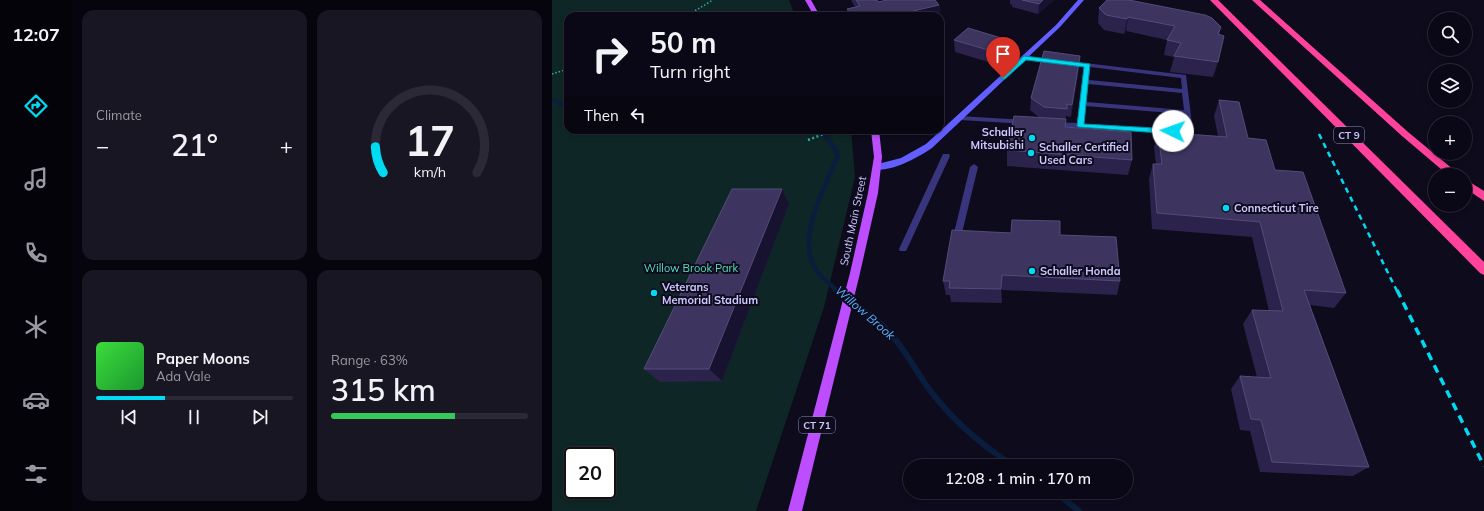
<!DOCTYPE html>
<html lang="en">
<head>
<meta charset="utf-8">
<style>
  body { margin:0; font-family:Mulish,sans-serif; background:#181623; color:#f1f3f6; height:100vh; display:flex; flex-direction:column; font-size:15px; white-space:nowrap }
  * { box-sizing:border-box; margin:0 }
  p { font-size:13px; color:#999aa1 }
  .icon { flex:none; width:22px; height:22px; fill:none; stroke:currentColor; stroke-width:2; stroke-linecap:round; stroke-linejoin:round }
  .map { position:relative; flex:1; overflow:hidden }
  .drawer { display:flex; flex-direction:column; gap:10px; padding:10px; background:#06040c; width:480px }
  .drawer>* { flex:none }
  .hud { position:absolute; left:12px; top:12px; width:380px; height:122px; border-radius:12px; box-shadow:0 2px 6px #0003,0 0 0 1px #2a2935; background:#0a0816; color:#f1f3f6; overflow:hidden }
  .fabs { position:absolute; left:876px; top:12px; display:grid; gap:8px }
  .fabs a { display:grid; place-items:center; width:44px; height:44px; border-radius:50%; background:#0a0816; box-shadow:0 2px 6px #0003,0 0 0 1px #2a2935; font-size:20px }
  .speed { position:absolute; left:12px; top:447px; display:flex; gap:8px; font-size:20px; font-weight:700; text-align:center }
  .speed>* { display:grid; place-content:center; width:52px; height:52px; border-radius:50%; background:#0a0816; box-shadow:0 2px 6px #0003,0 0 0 1px #2a2935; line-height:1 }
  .speed .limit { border:2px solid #111; border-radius:6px; background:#fff; color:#111 }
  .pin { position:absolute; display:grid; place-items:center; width:34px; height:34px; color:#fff; margin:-41px -17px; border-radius:50% 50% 50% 0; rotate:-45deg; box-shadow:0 0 4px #0007 }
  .pin .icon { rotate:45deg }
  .me { position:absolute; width:44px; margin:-22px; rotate:273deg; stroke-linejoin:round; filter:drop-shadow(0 0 3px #0008) }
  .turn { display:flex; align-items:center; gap:14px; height:84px; padding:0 20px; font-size:18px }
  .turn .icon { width:52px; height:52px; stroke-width:2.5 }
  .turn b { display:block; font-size:28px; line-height:34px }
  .then { display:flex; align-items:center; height:38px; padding:0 20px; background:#0003; gap:8px; font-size:15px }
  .big { font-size:30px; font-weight:600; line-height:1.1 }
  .drawer .card { flex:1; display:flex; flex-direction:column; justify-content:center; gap:6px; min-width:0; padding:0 14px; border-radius:12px; background:#181623 }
  .drawer .dial { align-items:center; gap:0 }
  .dial svg { height:104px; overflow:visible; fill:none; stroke:#2a2935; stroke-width:7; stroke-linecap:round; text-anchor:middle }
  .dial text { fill:#f1f3f6; stroke:none }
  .song { display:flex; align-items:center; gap:12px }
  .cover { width:48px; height:48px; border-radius:6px; background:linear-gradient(135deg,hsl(120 70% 55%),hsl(130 70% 35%)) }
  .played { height:4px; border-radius:2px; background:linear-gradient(90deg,#00daf2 35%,#2a2935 35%) }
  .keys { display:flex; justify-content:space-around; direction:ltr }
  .heat { display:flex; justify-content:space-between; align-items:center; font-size:22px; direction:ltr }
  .charge { height:6px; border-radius:3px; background:linear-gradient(90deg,#34c759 63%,#2a2935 0) }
  .drawer .tiles { flex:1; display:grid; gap:10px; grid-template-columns:repeat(2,1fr) }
  .trip { position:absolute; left:351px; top:459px; width:230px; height:40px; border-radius:20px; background:#0a0816; box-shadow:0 2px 6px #0003,0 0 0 1px #2a2935; font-weight:600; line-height:40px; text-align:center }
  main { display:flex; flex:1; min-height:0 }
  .tabs { display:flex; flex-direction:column; width:72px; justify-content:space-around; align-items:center; background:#040309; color:#999aa1 }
  .tabs .icon { width:28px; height:28px }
  .tabs .on { color:#00daf2 }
  .tabs b { font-size:18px; color:#f1f3f6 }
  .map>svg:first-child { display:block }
  .green { fill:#0e2726; fill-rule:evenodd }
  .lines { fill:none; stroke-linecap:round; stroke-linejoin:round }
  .stream-far2 { stroke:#0a1d3d; stroke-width:3.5 }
  .stream-far1 { stroke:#0a1d3d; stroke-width:4.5 }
  .stream { stroke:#0a1d3d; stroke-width:6 }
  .path-far1 { stroke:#2bafa7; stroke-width:1.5; stroke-dasharray:1.5 2; stroke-linecap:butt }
  .path { stroke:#2bafa7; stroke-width:2.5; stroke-dasharray:2 2.5; stroke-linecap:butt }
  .lane { fill:#38357d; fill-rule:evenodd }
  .secondary { fill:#625eff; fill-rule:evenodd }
  .primary { fill:#bd4eff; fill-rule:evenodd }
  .highway { fill:#ff429c; fill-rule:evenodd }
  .rail-far1 { stroke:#00daf2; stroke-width:2.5; stroke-dasharray:5.5 4.5; stroke-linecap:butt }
  .rail { stroke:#00daf2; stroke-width:3.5; stroke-dasharray:8 6; stroke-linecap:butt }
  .wall { fill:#2b234c }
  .shaded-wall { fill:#181231 }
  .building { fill:#3d355f; stroke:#534c78 }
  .route { fill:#00daf2; stroke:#008e9d }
  .poi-dot { fill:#00daf2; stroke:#0e0b1d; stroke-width:1.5 }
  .labels { text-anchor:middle; stroke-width:4; stroke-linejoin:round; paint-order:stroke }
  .shield { fill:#0e0b1d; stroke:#948fbb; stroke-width:1 }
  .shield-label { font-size:10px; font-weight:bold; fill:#cdc7ff }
  .poi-label { font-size:11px; font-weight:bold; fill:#cdc7ff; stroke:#0e0b1d; text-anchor:start }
  .street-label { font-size:11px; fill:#cdc7ff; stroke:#0e0b1d }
  .park-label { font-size:11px; fill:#52e0bc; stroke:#0e0b1d }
  .water-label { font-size:12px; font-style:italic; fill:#55b0ff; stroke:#0e0b1d }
</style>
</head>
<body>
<main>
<nav class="tabs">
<b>12:07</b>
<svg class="icon on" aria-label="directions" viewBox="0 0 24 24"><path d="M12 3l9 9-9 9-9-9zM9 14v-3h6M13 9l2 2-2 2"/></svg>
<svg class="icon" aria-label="music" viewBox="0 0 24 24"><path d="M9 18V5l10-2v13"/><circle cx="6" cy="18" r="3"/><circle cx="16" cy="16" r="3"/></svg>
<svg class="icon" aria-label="phone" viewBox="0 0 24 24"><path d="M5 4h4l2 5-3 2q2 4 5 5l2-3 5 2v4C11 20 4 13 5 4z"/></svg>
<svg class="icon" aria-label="climate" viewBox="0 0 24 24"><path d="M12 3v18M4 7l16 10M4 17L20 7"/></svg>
<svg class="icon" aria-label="car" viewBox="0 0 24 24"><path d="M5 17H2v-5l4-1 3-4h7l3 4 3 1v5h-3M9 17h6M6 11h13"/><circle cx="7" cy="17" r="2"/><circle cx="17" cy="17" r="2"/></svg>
<svg class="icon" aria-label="filters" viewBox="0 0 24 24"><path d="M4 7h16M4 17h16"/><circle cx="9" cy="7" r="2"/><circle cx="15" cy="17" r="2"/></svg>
</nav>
<section class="drawer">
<div class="tiles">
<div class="card"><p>Climate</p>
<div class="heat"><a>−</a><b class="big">21°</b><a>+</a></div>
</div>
<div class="card dial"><svg viewBox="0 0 100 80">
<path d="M14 69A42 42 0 1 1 86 69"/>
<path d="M14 69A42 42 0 0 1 8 49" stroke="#00daf2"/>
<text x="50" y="56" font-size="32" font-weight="700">17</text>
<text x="50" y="72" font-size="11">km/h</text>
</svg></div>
<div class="card">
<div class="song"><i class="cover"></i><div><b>Paper Moons</b><p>Ada Vale</p></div></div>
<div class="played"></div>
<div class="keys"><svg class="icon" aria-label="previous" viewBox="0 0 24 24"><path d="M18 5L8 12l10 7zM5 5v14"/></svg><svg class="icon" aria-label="pause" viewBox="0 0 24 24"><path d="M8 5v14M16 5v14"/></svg><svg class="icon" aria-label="next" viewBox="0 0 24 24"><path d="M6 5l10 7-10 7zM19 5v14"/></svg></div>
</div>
<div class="card"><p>Range · 63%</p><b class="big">315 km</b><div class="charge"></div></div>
</div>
</section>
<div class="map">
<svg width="932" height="511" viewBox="0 0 932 511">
  <rect width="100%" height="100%" fill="#0e0b1d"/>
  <path class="green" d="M0,0H237L243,16H16V130H299L303,177L272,307L204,511H0ZM21,456H55V490H21Z"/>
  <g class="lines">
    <path class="stream-far2" d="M0,99L14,107L16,106"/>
    <path class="stream-far1" d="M268,130L282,147L286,155C274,186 245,234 262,267C268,276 277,284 286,291"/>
    <g class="stream">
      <path d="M284,290C301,304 322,315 337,332C353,349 363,370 377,389C401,421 429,445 462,466"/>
      <path d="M503,492L527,511"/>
    </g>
    <g class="path-far1">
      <path d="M134,16L161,0"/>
      <path d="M0,74L16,69"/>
    </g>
    <path class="path" d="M256,140L282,130"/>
    <g class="lane">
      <path d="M472,56L501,59L504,61L501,63L470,59L469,58Z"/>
      <path d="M516,61L634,75L641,132L637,134L499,126V122H502L525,123L532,67L514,64L513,63ZM538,67L629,78L630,89L537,80ZM536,84L630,93L632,110L534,102ZM534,106L632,114L633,130L532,124Z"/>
      <path d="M406,116L473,120L477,122L473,124L408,120L404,118Z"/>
      <path d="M391,154H397L398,156L355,249L354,251H348L347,249Z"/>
      <path d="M422,164L426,167L409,237L405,240L401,237L418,167Z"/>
    </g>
    <path class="secondary" d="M526,0H532L508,27L380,148C367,157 338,173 322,169L321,167L322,165L349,158L374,144L504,25Z"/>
    <g class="primary">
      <path d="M253,0H259L268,16H262Z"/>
      <path d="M319,130H327L330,157L326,193L308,273L250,511H236L298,273L316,193L322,157Z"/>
    </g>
    <g class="highway">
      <path d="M658,0H666L932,262V275L928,273Z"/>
      <path d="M700,0H708L856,132L908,175H896L850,136Z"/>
      <path d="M913,179L932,191V201L913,188Z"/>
    </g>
    <path class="rail-far1" d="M767,134L845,291"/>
    <path class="rail" d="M845,290L932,466"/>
  </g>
  <g class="wall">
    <path d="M299,0H325L326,2L335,0H383L387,5L389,19H388V16H297L295,9L303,7Z"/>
    <path d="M458,0H502L486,14L460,7V5L458,4Z"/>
    <path d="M547,8L669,27L667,35L666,62L661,77L618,72L622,57L612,55L615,40L574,31L572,34L552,30L546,23Z"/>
    <path d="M402,40H456V52L443,64L403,52Z"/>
    <path d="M527,68L519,117L514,116L513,127L580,160L576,175L455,166V150L488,118L478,110L479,98Z"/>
    <path d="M667,100L696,138L723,170L794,293L782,308L758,305L817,467L801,476L708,472L698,431L688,430L679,389L688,376L705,377L691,324L700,310L717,311L700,237L600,229L597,179L601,164H604L602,147L606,132L666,136L662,116Z"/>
    <path d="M237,204L170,381L108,382L92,369Z"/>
    <path d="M459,233L508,235L568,281L565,295L450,290V303L399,302L398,295H394L391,281Z"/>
  </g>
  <g class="shaded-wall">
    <path d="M491,0H502L486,14L487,4Z"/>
    <path d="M387,5L389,19H388V16H340Z"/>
    <path d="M576,17L574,31L572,34L575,19Z"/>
    <path d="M456,40V52L443,64V52Z"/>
    <path d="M528,56L527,68L519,117L520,105Z"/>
    <path d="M230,189L237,204L170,381L157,369Z"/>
    <path d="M450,275V303L449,289Z"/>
  </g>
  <g class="building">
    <path d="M304,0H325L326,2L335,0H383L387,5L340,16H300L295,9L308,6Z"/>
    <path d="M470,0H491L487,4Z"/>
    <path d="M555,0H577L653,15L660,18L669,27L666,34L672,36L666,62L622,56L629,43L615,40L623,26L576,17L575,19L554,15L547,8Z"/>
    <path d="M416,28L456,40L443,52L402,40Z"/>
    <path d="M492,51L528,56L520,105L515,104V109L492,107L479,98Z"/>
    <path d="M667,100L687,102L696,138L714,140L723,170L751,172L794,293L752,290L817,467L720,462L709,420L699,419L688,376L719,378L700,310L731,311L708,222L605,213L601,164H610L606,132L675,137Z"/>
    <path d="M462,116L514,119L513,127L579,132L580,160L455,150Z"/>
    <path d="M180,189H230L157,369H92Z"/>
    <path d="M460,220L508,221V235L564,237L568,281L450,275L449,289L397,288L398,281H391L400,230L459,233Z"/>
  </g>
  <path class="route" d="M472,56L538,64L532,124L621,129L625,131L621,134L526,127L525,126L532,67L474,60L453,79H449V76Z"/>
  <g class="poi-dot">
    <circle cx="480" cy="138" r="4"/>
    <circle cx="479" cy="153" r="4"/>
    <circle cx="674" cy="208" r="4"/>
    <circle cx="480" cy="271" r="4"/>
    <circle cx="102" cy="293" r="4"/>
  </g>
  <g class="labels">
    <g class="shield">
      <rect x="782" y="127" width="30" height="16" rx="3"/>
      <rect x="247" y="417" width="36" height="16" rx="3"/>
    </g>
    <g class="shield-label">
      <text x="797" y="139">CT 9</text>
      <text x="265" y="429">CT 71</text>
    </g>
    <g class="poi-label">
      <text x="472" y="136" text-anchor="end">Schaller<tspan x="472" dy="13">Mitsubishi</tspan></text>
      <text x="487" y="151">Schaller Certified<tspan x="487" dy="13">Used Cars</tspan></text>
      <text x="682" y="212">Connecticut Tire</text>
      <text x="488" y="275">Schaller Honda</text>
      <text x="110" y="291">Veterans<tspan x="110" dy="13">Memorial Stadium</tspan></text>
    </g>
    <g class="street-label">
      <text transform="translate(301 221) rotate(-78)" y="4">South Main Street</text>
    </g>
    <g class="park-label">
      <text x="139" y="272">Willow Brook Park</text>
    </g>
    <g class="water-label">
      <text transform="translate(313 313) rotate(41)" y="4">Willow Brook</text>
    </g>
  </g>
</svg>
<div class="fabs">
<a><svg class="icon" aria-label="search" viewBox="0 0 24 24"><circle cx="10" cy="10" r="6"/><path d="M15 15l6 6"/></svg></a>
<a><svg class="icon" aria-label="layers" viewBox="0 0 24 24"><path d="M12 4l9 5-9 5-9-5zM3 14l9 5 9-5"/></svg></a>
<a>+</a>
<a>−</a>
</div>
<div class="speed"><div class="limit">20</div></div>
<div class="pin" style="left:451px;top:78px;background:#d93025"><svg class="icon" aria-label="arrive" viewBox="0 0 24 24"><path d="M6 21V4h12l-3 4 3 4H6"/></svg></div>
<svg class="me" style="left:621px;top:131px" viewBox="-20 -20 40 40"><circle r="19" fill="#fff"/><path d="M0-13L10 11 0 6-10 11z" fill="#00daf2"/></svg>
<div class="trip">12:08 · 1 min · 170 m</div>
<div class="hud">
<div class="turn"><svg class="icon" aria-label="right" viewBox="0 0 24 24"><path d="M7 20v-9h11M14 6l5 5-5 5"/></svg><div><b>50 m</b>Turn right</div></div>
<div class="then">Then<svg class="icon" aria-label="left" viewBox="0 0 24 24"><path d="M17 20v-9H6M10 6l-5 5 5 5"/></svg></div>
</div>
</div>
</main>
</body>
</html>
